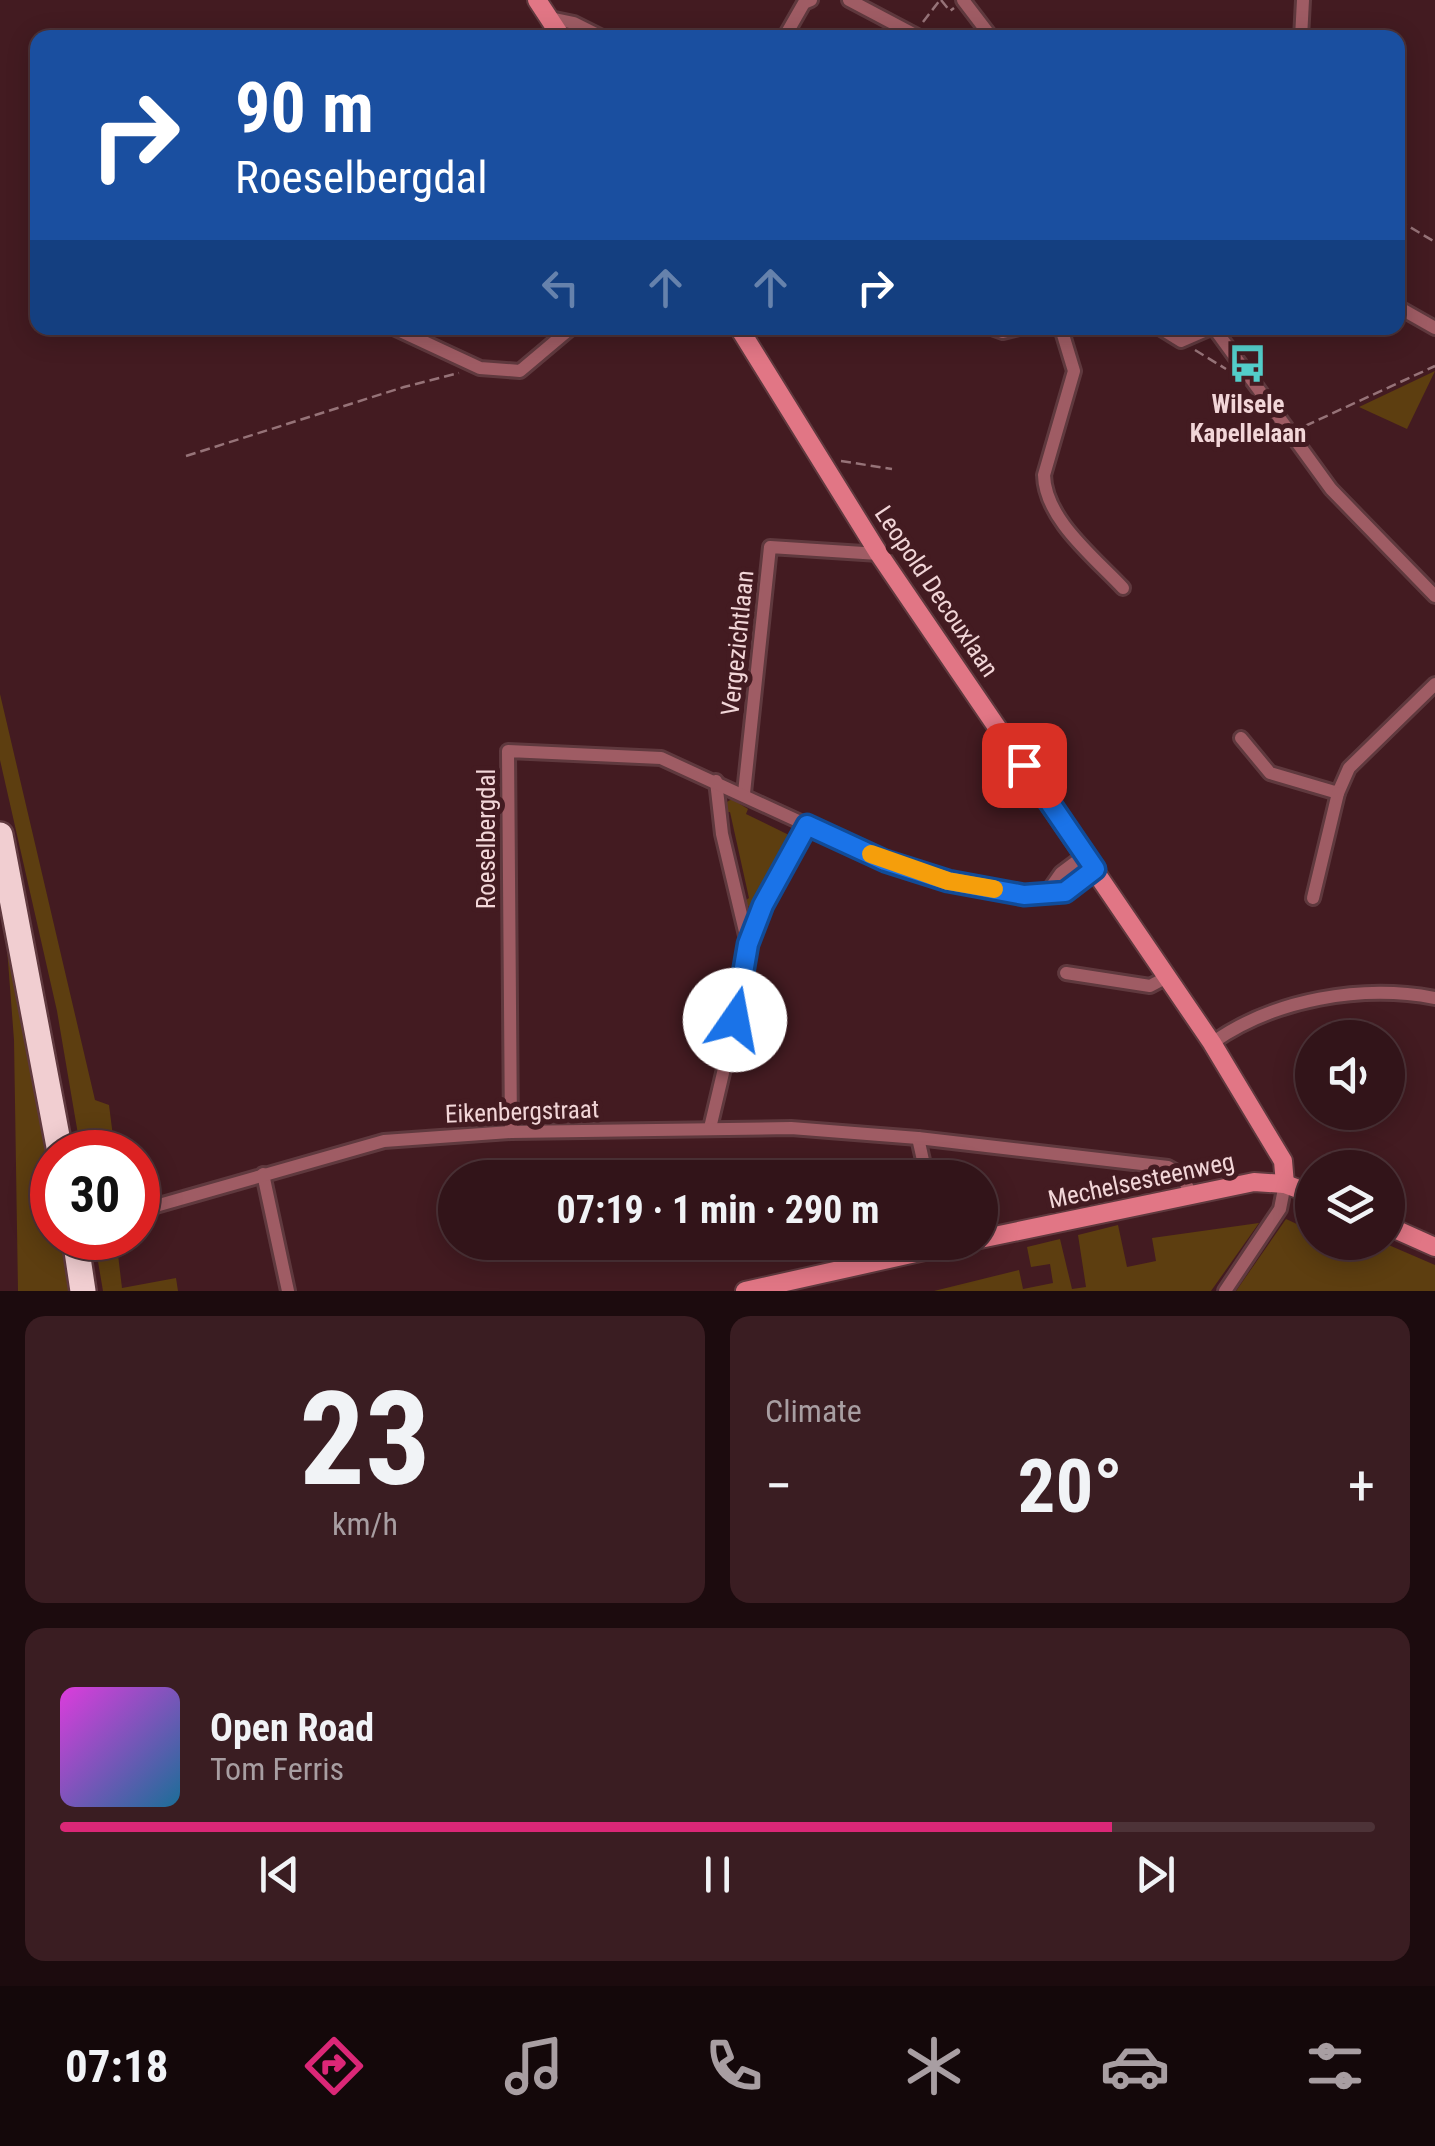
<!DOCTYPE html>
<html lang="en">
<head>
<meta charset="utf-8">
<style>
  body { margin:0; font-family:"Roboto Condensed",sans-serif; background:#3a1d22; color:#f1f3f6; height:100vh; display:flex; flex-direction:column; font-size:38px; white-space:nowrap }
  * { box-sizing:border-box; margin:0 }
  p { font-size:32px; color:#a89ea2 }
  .icon { flex:none; width:55px; height:55px; fill:none; stroke:currentColor; stroke-width:2; stroke-linecap:round; stroke-linejoin:round }
  .map { position:relative; height:1291px; overflow:hidden }
  .panel { display:flex; flex-direction:column; gap:25px; padding:25px; background:#1c0b0e; flex:1 }
  .panel>* { flex:none }
  .top-card { position:absolute; left:30px; top:30px; width:1375px; height:305px; border-radius:20px; box-shadow:0 5px 25px #0003,0 0 0 2px #4d3338; background:#1a4fa0; color:#fff; overflow:hidden }
  .tools { position:absolute; left:1295px; top:1020px; display:grid; gap:20px }
  .tools a { display:grid; place-items:center; width:110px; height:110px; border-radius:50%; background:#321419; box-shadow:0 5px 25px #0003,0 0 0 2px #4d3338; font-size:50px }
  .speed { position:absolute; left:30px; top:1130px; display:flex; gap:20px; font-size:50px; font-weight:700; text-align:center }
  .speed>* { display:grid; place-content:center; width:130px; height:130px; border-radius:50%; background:#321419; box-shadow:0 5px 25px #0003,0 0 0 2px #4d3338; line-height:1 }
  .speed .limit { border:15px solid #d22; background:#fff; color:#111 }
  .pin { position:absolute; display:grid; place-items:center; width:85px; height:85px; color:#fff; margin:-42px; border-radius:20px; box-shadow:0 5px 15px #0006 }
  .me { position:absolute; width:110px; margin:-55px; rotate:12deg; stroke-linejoin:round; filter:drop-shadow(0 0 8px #0008) }
  .turn { display:flex; align-items:center; gap:35px; height:210px; padding:0 40px; font-size:45px }
  .turn .icon { width:130px; height:130px; stroke-width:2.5 }
  .turn b { display:block; font-size:70px; line-height:85px }
  .lanes { display:flex; align-items:center; height:95px; padding:0 40px; background:#0003; justify-content:center; gap:50px; direction:ltr }
  .lanes .off { opacity:.35 }
  .big { font-size:75px; font-weight:700; line-height:1.1 }
  .panel .card { flex:1; display:flex; flex-direction:column; justify-content:center; gap:15px; min-width:0; padding:0 35px; border-radius:20px; background:#3a1d22 }
  .panel .dial { align-items:center; gap:0 }
  .dial b { font-size:130px; line-height:1 }
  .song { display:flex; align-items:center; gap:30px }
  .cover { width:120px; height:120px; border-radius:15px; background:linear-gradient(135deg,hsl(300 70% 55%),hsl(200 70% 35%)) }
  .played { height:10px; border-radius:5px; background:linear-gradient(90deg,#db2777 80%,#4d3338 80%) }
  .keys { display:flex; justify-content:space-around; direction:ltr }
  .heat { display:flex; justify-content:space-between; align-items:center; font-size:55px; direction:ltr }
  .panel .tiles { flex:1; display:grid; gap:25px; grid-template-columns:1fr 1fr }
  .card:last-child { grid-column:span 2 }
  .trip { position:absolute; left:438px; top:1160px; width:560px; height:100px; border-radius:50px; background:#321419; box-shadow:0 5px 25px #0003,0 0 0 2px #4d3338; font-weight:700; line-height:100px; text-align:center }
  .menu { display:flex; height:160px; justify-content:space-around; align-items:center; background:#14080a; color:#a89ea2 }
  .menu .icon { width:70px; height:70px }
  .menu .active { color:#db2777 }
  .menu b { font-size:45px; color:#f1f3f6 }
  .map>svg:first-child { display:block }
  .green { fill:#5d3e10 }
  .lines { fill:none; stroke-linecap:round; stroke-linejoin:round }
  .street-casing { stroke:#5f393e; stroke-width:18 }
  .secondary-casing { stroke:#5f393e; stroke-width:22 }
  .highway-casing { stroke:#5f393e; stroke-width:30 }
  .path { stroke:#967378; stroke-width:2.5; stroke-dasharray:10 5; stroke-linecap:butt }
  .street { stroke:#9f5c64; stroke-width:12 }
  .secondary { stroke:#e17685; stroke-width:18 }
  .highway { stroke:#f1ced1; stroke-width:25 }
  .route-casing { stroke:#114b97; stroke-width:25 }
  .route { stroke:#1a73e8; stroke-width:18 }
  .slow { stroke:#f59e0b; stroke-width:18 }
  .labels { text-anchor:middle; stroke-width:10; stroke-linejoin:round; paint-order:stroke }
  .poi-label { font-size:25px; font-weight:bold; fill:#f2d6d8; stroke:#431b21 }
  .street-label { font-size:25px; fill:#f2d6d8; stroke:#431b21 }
</style>
</head>
<body>
<div class="map">
<svg width="1435" height="1291" viewBox="0 0 1435 1291">
  <rect width="100%" height="100%" fill="#431b21"/>
  <g class="green">
    <path d="M1435,371L1407,429L1359,407Z"/>
    <path d="M0,694L95,1100L109,1105L115,1152H81L57,1011L0,760Z"/>
    <path d="M732,799L748,809L746,814L793,837L752,908L747,906L746,900L749,898L730,812H726L725,803Z"/>
    <path d="M4,909L52,1157V1238H66L75,1291H18L14,1040Z"/>
    <path d="M1286,1219L1312,1231V1242L1338,1243L1348,1247L1350,1243H1384L1435,1265V1291H1236Z"/>
    <path d="M1259,1223L1211,1291H934L1019,1270L1023,1289L1053,1283L1050,1264L1031,1267L1027,1247L1060,1239L1072,1289L1086,1287L1078,1235L1118,1225L1127,1267L1156,1261L1152,1238Z"/>
    <path d="M94,1238H116L122,1288L176,1278L178,1291H103Z"/>
  </g>
  <g class="lines">
    <defs>
      <g id="street">
        <path d="M849,0L921,38"/>
        <path d="M963,0L992,38"/>
        <path d="M550,18L574,23L604,38"/>
        <path d="M784,38L804,3L811,0"/>
        <path d="M1301,38L1303,0"/>
        <path d="M1398,307L1435,328"/>
        <path d="M394,328L480,368L520,371L571,328"/>
        <path d="M992,328L1003,332L1019,328"/>
        <path d="M1061,328L1074,371L1044,475C1045,519 1094,557 1123,588"/>
        <path d="M1160,328L1181,341L1211,328"/>
        <path d="M1214,328L1331,489L1435,596"/>
        <path d="M1241,738L1270,773L1338,793L1349,768L1435,684"/>
        <path d="M744,793L770,547L879,554"/>
        <path d="M1047,893L1061,873L1085,855"/>
        <path d="M1313,898L1338,793"/>
        <path d="M749,942L763,905L807,825"/>
        <path d="M1066,973L1150,986L1167,977"/>
        <path d="M1212,1043C1274,999 1362,984 1435,998"/>
        <path d="M710,1128L744,984L748,944L722,834L716,781"/>
        <path d="M511,1132L508,751L661,758L885,861L949,881L1024,895L1065,892L1095,869"/>
        <path d="M918,1138L927,1178"/>
        <path d="M263,1174L288,1291"/>
        <path d="M138,1211L384,1141L511,1132L791,1128L918,1138L1168,1167L1182,1175L1191,1195"/>
        <path d="M1225,1291L1280,1209L1285,1184"/>
      </g>
      <g id="secondary">
        <path d="M537,0L562,38"/>
        <path d="M739,328L879,554L1212,1043L1283,1161L1285,1184"/>
        <path d="M1388,1226L1435,1247"/>
        <path d="M980,1239L1254,1182L1285,1184L1312,1194"/>
        <path d="M745,1291L965,1242"/>
      </g>
      <g id="highway">
        <path d="M0,835L60,1152"/>
        <path d="M75,1238L83,1291"/>
      </g>
    </defs>
    <use href="#street" class="street-casing"/>
    <use href="#secondary" class="secondary-casing"/>
    <use href="#highway" class="highway-casing"/>
    <g class="path">
      <path d="M941,0L950,11L954,8"/>
      <path d="M923,22L940,0"/>
      <path d="M1398,220L1435,242"/>
      <path d="M1195,350L1226,369"/>
      <path d="M1305,426L1435,366"/>
      <path d="M186,456L404,387L459,373"/>
      <path d="M841,461L892,469"/>
    </g>
    <use href="#street" class="street"/>
    <use href="#secondary" class="secondary"/>
    <use href="#highway" class="highway"/>
  </g>
  <g class="lines">
    <defs>
      <path id="route" d="M735,1020L748,944L763,905L807,825L885,861L948,881L1024,895L1065,892L1095,869L1024,765"/>
    </defs>
    <use href="#route" class="route-casing"/>
    <use href="#route" class="route"/>
    <path class="slow" d="M871,854L948,881L994,889"/>
  </g>
  <defs>
    <symbol id="bus-bare" viewBox="-9 -9 18 18"><path d="M-5-6H5V4H4V6H2V4H-2V6H-4V4H-5ZM-3.5-4V0h7V-4ZM-3.5 1.2v1.5H-2V1.2ZM2 1.2v1.5H3.5V1.2Z" fill="#53cdc9" stroke="#431b21" stroke-width="2.5" paint-order="stroke"/></symbol>
  </defs>
  <g fill-rule="evenodd">
    <use href="#bus-bare" x="1220" y="336" width="55" height="55"/>
  </g>
  <g class="labels">
    <g class="poi-label">
      <text x="1248" y="413">Wilsele<tspan x="1248" dy="29">Kapellelaan</tspan></text>
    </g>
    <g class="street-label">
      <text transform="translate(937 591) rotate(56)" y="9">Leopold Decouxlaan</text>
      <text transform="translate(737 643) rotate(-84)" y="9">Vergezichtlaan</text>
      <text transform="translate(486 839) rotate(-90)" y="9">Roeselbergdal</text>
      <text transform="translate(522 1111) rotate(-2)" y="9">Eikenbergstraat</text>
      <text transform="translate(1141 1180) rotate(-12)" y="9">Mechelsesteenweg</text>
    </g>
  </g>
</svg>
<div class="tools">
<a><svg class="icon" aria-label="sound" viewBox="0 0 24 24"><path d="M4 9h4l5-4v14l-5-4H4zM17 9q2 3 0 6"/></svg></a>
<a><svg class="icon" aria-label="layers" viewBox="0 0 24 24"><path d="M12 4l9 5-9 5-9-5zM3 14l9 5 9-5"/></svg></a>
</div>
<div class="speed"><div class="limit">30</div></div>
<div class="pin" style="left:1024px;top:765px;background:#d93025"><svg class="icon" aria-label="arrive" viewBox="0 0 24 24"><path d="M6 21V4h12l-3 4 3 4H6"/></svg></div>
<svg class="me" style="left:735px;top:1020px" viewBox="-20 -20 40 40"><circle r="19" fill="#fff"/><path d="M0-13L10 11 0 6-10 11z" fill="#1a73e8"/></svg>
<div class="trip">07:19 · 1 min · 290 m</div>
<div class="top-card">
<div class="turn"><svg class="icon" aria-label="right" viewBox="0 0 24 24"><path d="M7 20v-9h11M14 6l5 5-5 5"/></svg><div><b>90 m</b>Roeselbergdal</div></div>
<div class="lanes"><svg class="icon off" aria-label="left" viewBox="0 0 24 24"><path d="M17 20v-9H6M10 6l-5 5 5 5"/></svg><svg class="icon off" aria-label="ahead" viewBox="0 0 24 24"><path d="M12 20V5M6 11l6-6 6 6"/></svg><svg class="icon off" aria-label="ahead" viewBox="0 0 24 24"><path d="M12 20V5M6 11l6-6 6 6"/></svg><svg class="icon" aria-label="right" viewBox="0 0 24 24"><path d="M7 20v-9h11M14 6l5 5-5 5"/></svg></div>
</div>
</div>
<section class="panel">
<div class="tiles">
<div class="card dial"><b>23</b><p>km/h</p></div>
<div class="card"><p>Climate</p>
<div class="heat"><a>−</a><b class="big">20°</b><a>+</a></div>
</div>
<div class="card">
<div class="song"><i class="cover"></i><div><b>Open Road</b><p>Tom Ferris</p></div></div>
<div class="played"></div>
<div class="keys"><svg class="icon" aria-label="previous" viewBox="0 0 24 24"><path d="M18 5L8 12l10 7zM5 5v14"/></svg><svg class="icon" aria-label="pause" viewBox="0 0 24 24"><path d="M8 5v14M16 5v14"/></svg><svg class="icon" aria-label="next" viewBox="0 0 24 24"><path d="M6 5l10 7-10 7zM19 5v14"/></svg></div>
</div>
</div>
</section>
<nav class="menu">
<b>07:18</b>
<svg class="icon active" aria-label="directions" viewBox="0 0 24 24"><path d="M12 3l9 9-9 9-9-9zM9 14v-3h6M13 9l2 2-2 2"/></svg>
<svg class="icon" aria-label="music" viewBox="0 0 24 24"><path d="M9 18V5l10-2v13"/><circle cx="6" cy="18" r="3"/><circle cx="16" cy="16" r="3"/></svg>
<svg class="icon" aria-label="phone" viewBox="0 0 24 24"><path d="M5 4h4l2 5-3 2q2 4 5 5l2-3 5 2v4C11 20 4 13 5 4z"/></svg>
<svg class="icon" aria-label="climate" viewBox="0 0 24 24"><path d="M12 3v18M4 7l16 10M4 17L20 7"/></svg>
<svg class="icon" aria-label="car" viewBox="0 0 24 24"><path d="M5 17H2v-5l4-1 3-4h7l3 4 3 1v5h-3M9 17h6M6 11h13"/><circle cx="7" cy="17" r="2"/><circle cx="17" cy="17" r="2"/></svg>
<svg class="icon" aria-label="filters" viewBox="0 0 24 24"><path d="M4 7h16M4 17h16"/><circle cx="9" cy="7" r="2"/><circle cx="15" cy="17" r="2"/></svg>
</nav>
</body>
</html>
